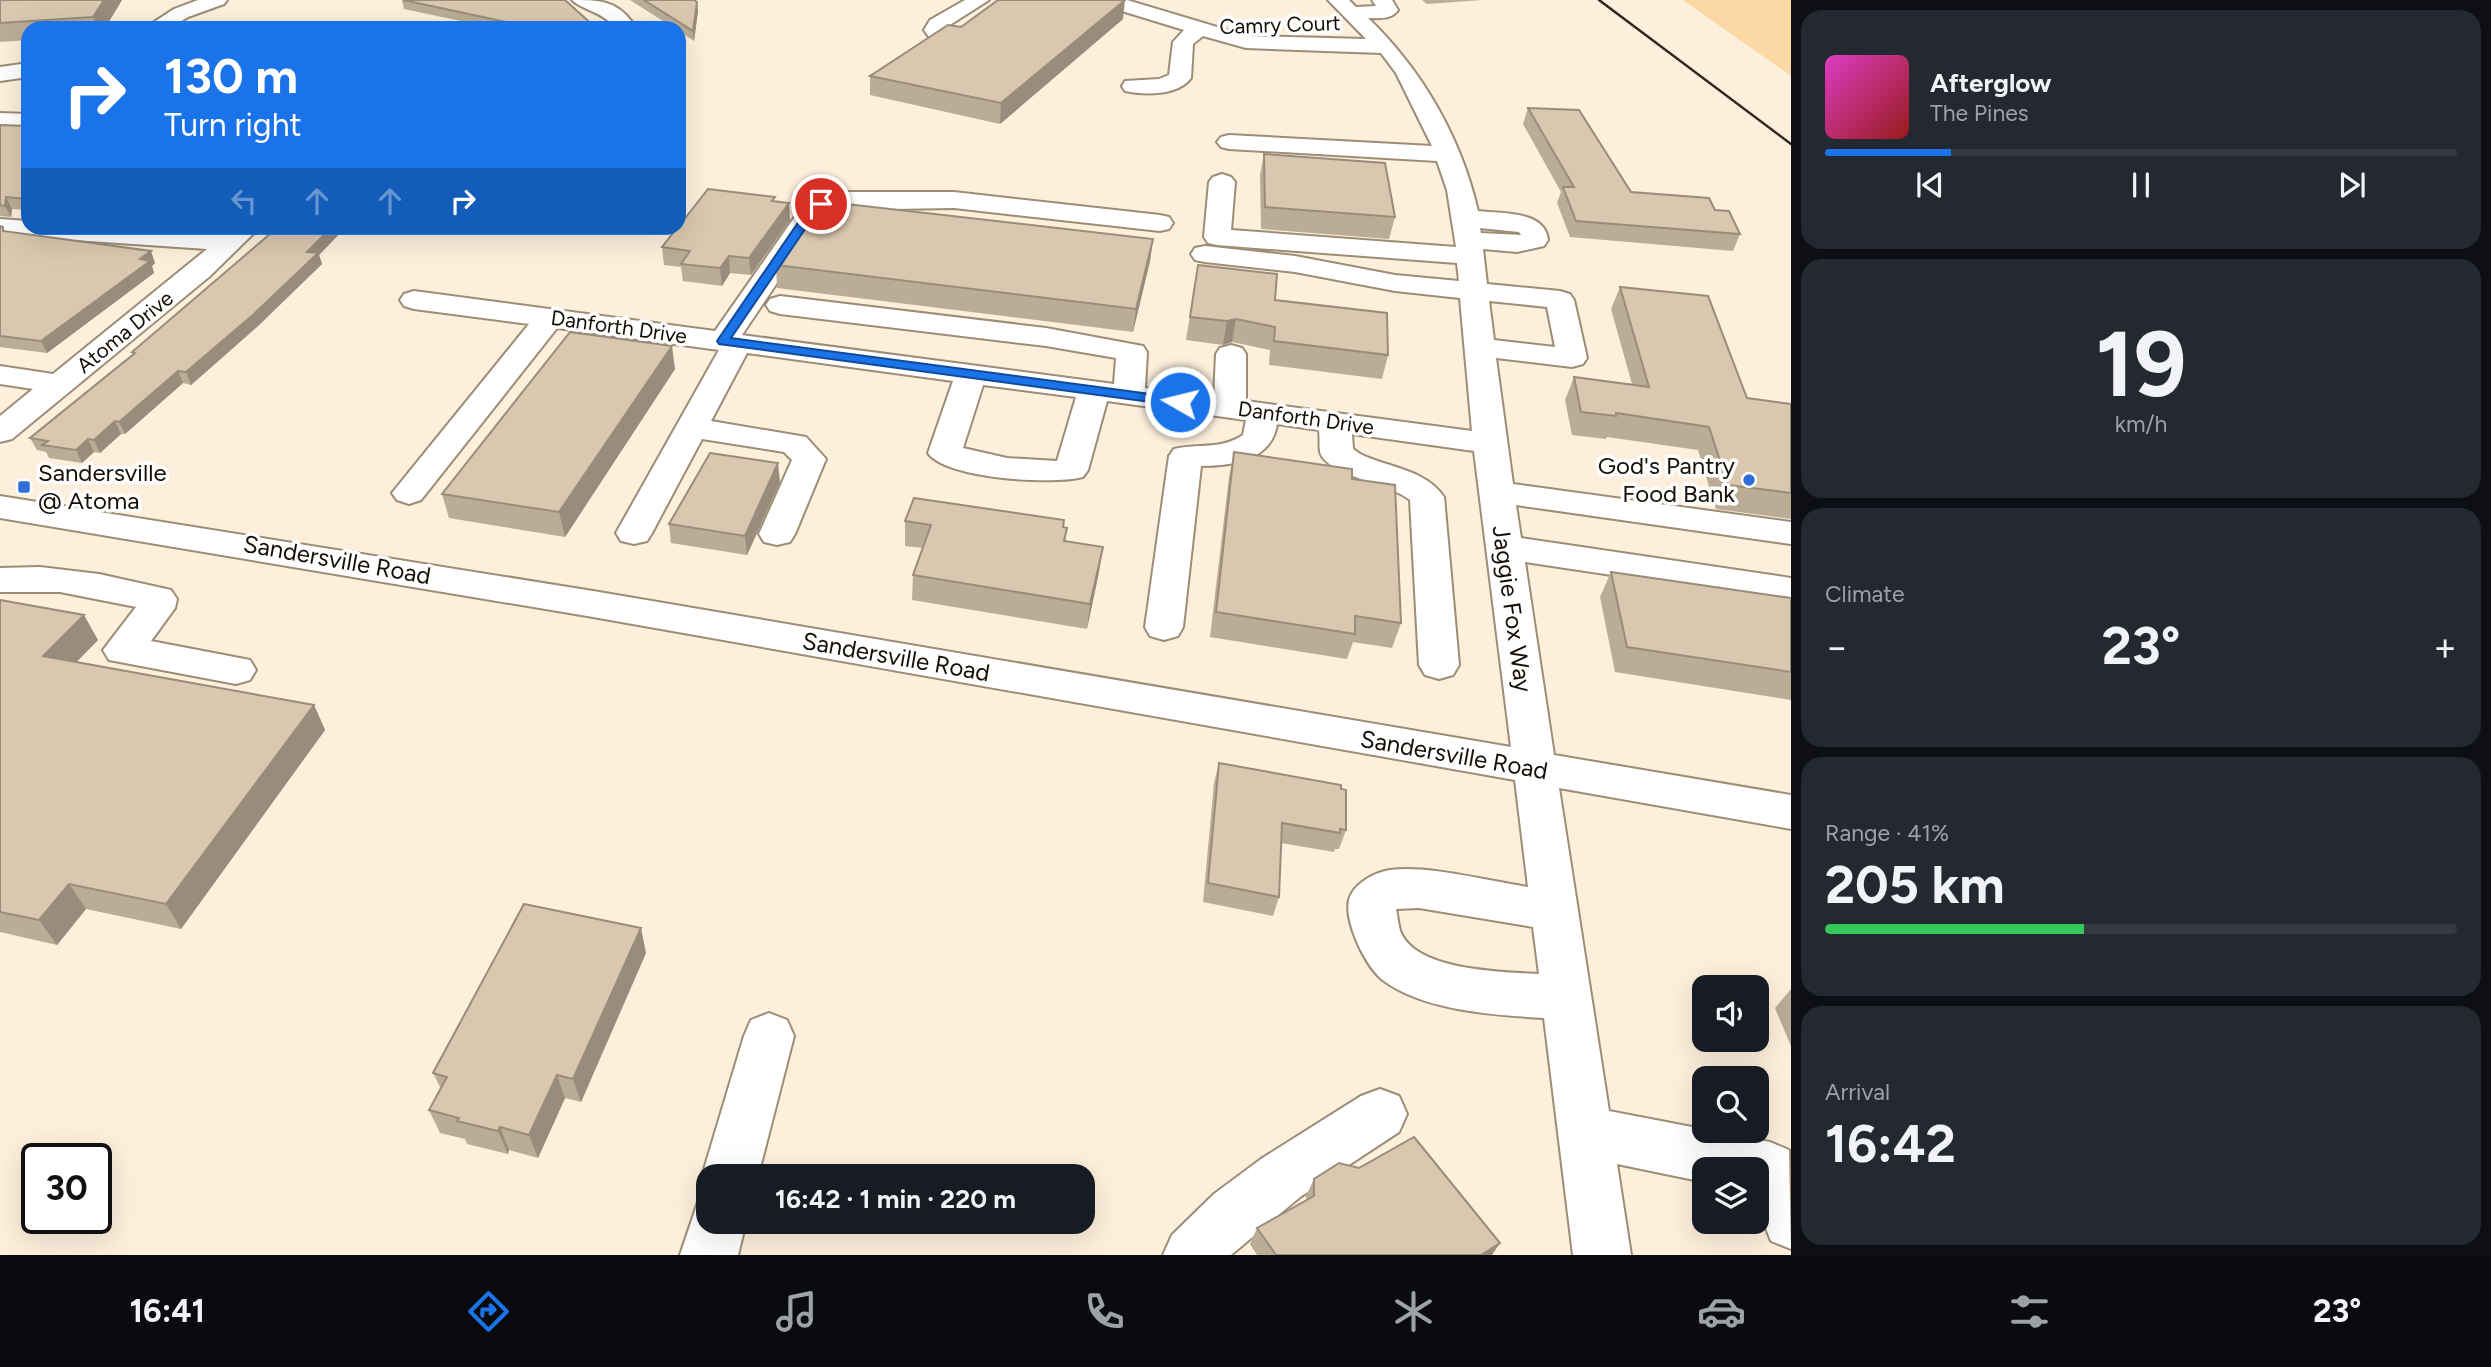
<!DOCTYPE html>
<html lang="en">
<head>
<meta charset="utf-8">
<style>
  body { margin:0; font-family:Figtree,sans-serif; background:#242831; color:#f1f3f6; height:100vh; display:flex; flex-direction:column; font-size:26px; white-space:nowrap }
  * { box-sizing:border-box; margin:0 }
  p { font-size:23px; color:#9ea1a6 }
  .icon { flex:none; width:38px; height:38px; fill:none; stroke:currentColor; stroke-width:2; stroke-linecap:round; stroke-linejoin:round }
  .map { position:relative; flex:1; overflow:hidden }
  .drawer { display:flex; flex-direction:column; gap:10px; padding:10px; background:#0d0f14; width:700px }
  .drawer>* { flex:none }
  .banner { position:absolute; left:21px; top:21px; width:665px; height:214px; border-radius:21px; box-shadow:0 7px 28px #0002; background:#1a73e8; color:#fff; overflow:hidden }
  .tools { position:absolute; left:1692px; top:975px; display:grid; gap:14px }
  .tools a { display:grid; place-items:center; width:77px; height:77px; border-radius:14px; background:#171b24; box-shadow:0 7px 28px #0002; font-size:35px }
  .speed { position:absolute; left:21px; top:1143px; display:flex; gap:14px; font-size:35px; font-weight:700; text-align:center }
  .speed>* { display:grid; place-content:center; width:91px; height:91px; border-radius:50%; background:#171b24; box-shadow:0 7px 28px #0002; line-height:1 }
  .speed .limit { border:4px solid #111; border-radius:10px; background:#fff; color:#111 }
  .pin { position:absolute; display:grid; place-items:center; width:60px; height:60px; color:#fff; margin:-30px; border:4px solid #fff; border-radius:50%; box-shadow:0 2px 7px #0007 }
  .me { position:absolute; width:77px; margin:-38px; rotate:278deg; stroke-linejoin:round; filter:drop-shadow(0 0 5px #0008) }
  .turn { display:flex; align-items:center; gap:24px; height:147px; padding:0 28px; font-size:32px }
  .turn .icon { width:91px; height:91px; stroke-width:2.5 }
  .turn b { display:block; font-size:49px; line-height:60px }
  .lanes { display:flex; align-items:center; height:66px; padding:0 28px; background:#0003; justify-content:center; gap:35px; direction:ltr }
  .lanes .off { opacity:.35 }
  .big { font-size:52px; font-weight:700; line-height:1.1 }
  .drawer .tile { flex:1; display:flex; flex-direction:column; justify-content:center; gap:10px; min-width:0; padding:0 24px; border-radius:21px; background:#242831 }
  .drawer .dial { align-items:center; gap:0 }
  .dial b { font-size:91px; line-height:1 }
  .song { display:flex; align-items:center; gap:21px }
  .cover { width:84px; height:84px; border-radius:10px; background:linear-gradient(135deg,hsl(310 70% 55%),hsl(0 70% 35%)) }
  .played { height:7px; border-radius:4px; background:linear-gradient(90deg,#1a73e8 20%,#363941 20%) }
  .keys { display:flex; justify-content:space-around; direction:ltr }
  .heat { display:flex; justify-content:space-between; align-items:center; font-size:38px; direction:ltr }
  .charge { height:10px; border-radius:5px; background:linear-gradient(90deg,#34c759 41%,#363941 0) }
  .trip { position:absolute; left:696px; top:1164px; width:399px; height:70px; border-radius:21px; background:#171b24; box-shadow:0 7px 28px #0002; font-weight:700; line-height:70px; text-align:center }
  .tab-bar { display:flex; height:112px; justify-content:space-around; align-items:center; background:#090b0e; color:#9ea1a6 }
  .tab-bar .icon { width:49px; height:49px }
  .tab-bar .on { color:#1a73e8 }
  .tab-bar b { font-size:32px; color:#f1f3f6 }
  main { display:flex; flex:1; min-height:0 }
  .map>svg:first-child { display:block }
  .green { fill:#fbd8a4 }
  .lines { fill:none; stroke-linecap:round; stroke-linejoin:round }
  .minor-casing { stroke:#9d8d76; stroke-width:4 }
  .minor { fill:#fff; fill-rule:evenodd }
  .rail { stroke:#2e281e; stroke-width:2.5 }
  .wall { fill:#bbac96 }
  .shaded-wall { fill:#988c7a }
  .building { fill:#d9c8af; stroke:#988c7a; stroke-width:2 }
  .route { fill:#1a73e8; stroke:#114b97; stroke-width:2 }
  .poi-dot { fill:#2f6ddb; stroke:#fefefe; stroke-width:2.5 }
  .labels { text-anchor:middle; stroke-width:7; stroke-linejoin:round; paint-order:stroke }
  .far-street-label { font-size:21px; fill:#140e06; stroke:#fefefe }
  .poi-label { font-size:24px; fill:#140e06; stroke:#fefefe; text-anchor:end }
  .street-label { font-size:24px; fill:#140e06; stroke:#fefefe }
</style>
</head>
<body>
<main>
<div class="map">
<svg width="1791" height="1255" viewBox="0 0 1791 1255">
  <rect width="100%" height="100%" fill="#fdefdb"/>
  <path class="green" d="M1683,0H1791V76Z"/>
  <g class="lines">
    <defs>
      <g id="minor">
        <path d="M198,0H227L224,4L188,17L170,28H145L174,9Z"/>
        <path d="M572,0C597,0 616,0 632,22L630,28H610L611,23C598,11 581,9 572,0Z"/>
        <path d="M965,0H989L945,28L949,37L946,41H932L924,30L930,20Z"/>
        <path d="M1096,0H1127L1247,36L1366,39L1328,0H1349L1356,7L1376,6L1372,0H1392L1398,10C1391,20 1379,18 1368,18C1423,71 1461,138 1478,211C1501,214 1545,210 1548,240L1544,246L1517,252L1483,249L1487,284L1560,291L1570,294L1574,300L1587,358L1583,364L1572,367L1496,358L1513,484L1791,522V544L1516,505L1521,538L1791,578V602L1525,562L1554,755L1791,795V829L1559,788L1609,1111L1770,1142L1789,1150L1791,1249L1771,1241L1757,1206V1169H1704V1182L1617,1164L1631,1255H1573L1544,1018C1495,1015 1425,1011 1384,981C1366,968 1344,922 1349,900C1353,884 1375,872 1390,870C1429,865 1488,881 1528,887L1515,780L593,617L0,518V496L593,591L1511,747L1474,451L1352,434L1353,449L1360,454C1389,468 1425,469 1444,497L1459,665L1453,675L1439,679L1425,675L1419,665L1410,500C1390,483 1327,476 1320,452C1319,445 1320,437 1319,430L1277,424C1272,460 1233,466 1201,466L1183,627L1178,636L1164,640L1150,636L1145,627L1169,456L1174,449C1199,443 1221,450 1243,435L1246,420L1107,401L1088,470L1083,477C1053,485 946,479 928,453L953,381L747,353L711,421L806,437L826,459L795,534L790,542L777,545L764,542L759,534L792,460L784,452L702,439L652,533L647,541L634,544L621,541L616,533L719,350L557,328L421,500L409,504L397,500L392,493L529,324L414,309L404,306L400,300L404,294L414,291L715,331L801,208L812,199L840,192H954L1160,215L1169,217L1173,223L1169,229L1160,231L954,208L830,210L820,219L742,335L1114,384L1116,358L1046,346L780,314L770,311L766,305L770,299L780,296L1046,328L1143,346L1147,352L1145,388L1214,397L1216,354L1220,348L1231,345L1242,348L1246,354V401L1472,431L1460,298L1395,291L1295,272L1205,262L1195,260L1191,254L1195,248L1205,246L1295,256L1395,275L1459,281L1457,263L1217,245L1208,243L1204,237L1209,182L1213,177L1222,174L1231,177L1235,182L1231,230L1456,247L1447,190L1437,161L1229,149L1221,147L1217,142L1221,137L1229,135L1432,146L1396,73L1381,53L1246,48L1203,36L1193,44L1191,78C1178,96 1144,95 1125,91L1122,86L1125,81L1159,79L1169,75L1173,42L1184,30L1099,4ZM1480,228L1519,232L1521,235L1481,233ZM1489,301L1547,307L1555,347L1494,340ZM983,385L1076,397L1057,461L1007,458L963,448ZM1419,908L1533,927L1539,974C1503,972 1421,971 1402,935C1398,928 1398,917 1396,909Z"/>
        <path d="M28,63V77L0,81V67Z"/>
        <path d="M0,113L28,114V128L0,127Z"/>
        <path d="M0,219L28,221V228H130L224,234L231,228H259L210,276L12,439L0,442V416L33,389L0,384V366L53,374L207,249L0,235Z"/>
        <path d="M40,567L99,574L171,590L177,599L175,608L151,641L250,660L256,670L250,680L236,684L109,660L103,650L136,607L60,592H0V568Z"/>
        <path d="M769,1013L787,1020L794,1036L758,1176H709V1191L702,1176L744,1036L751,1020Z"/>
        <path d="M1380,1089L1399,1096L1407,1114L1399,1132L1300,1197L1231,1255H1163L1172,1235L1214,1194L1261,1159L1361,1096Z"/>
        <path d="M709,1198V1222H746L738,1255H680L698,1202Z"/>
      </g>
    </defs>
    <use href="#minor" class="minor-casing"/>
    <use href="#minor" class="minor"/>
    <path class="rail" d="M1599,0L1791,144"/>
  </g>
  <g class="wall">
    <path d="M0,0H122L105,28H28V40L0,42Z"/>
    <path d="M402,0L596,28H494L404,9Z"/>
    <path d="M630,0H694L697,2L698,11L694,41L679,31V28H674Z"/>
    <path d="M1422,0H1482L1427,4Z"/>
    <path d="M1123,19L1000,124L870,95V76L961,27Z"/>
    <path d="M1528,108L1631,192L1715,210L1740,234L1733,251L1570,237L1557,203L1561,192L1523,124Z"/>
    <path d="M0,125L28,126V210L12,209L11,217L0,216Z"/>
    <path d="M1264,154L1395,217L1389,239L1261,229L1260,175Z"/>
    <path d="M775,201L790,220L751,275L730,273L722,286L683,281L681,267L664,265L662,247Z"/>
    <path d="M0,226L5,231L155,263L152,266L154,273L47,353L0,347Z"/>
    <path d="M277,228H345L319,255L322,264L258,326L191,385L183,383L125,434H121L100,453L94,452L82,463L49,458L46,452L37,450L30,438L133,355L132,352Z"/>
    <path d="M1153,239L1150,261L1133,332L777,288L776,265Z"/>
    <path d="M1198,265L1275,300L1388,355L1382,379L1269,365L1270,350L1232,342L1223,345L1186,340Z"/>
    <path d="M1620,287L1747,398L1791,404V519L1716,509L1698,450L1607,437L1606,439L1572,435L1565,400L1574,377L1632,384L1611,309Z"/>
    <path d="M675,369L565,537L449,518L442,494Z"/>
    <path d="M1234,452L1352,479L1401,623L1392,648L1353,642L1347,659L1210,637L1229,477Z"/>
    <path d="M780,482L747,555L671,543L669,524Z"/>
    <path d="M905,521L1063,527L1066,541L1099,572L1087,629L912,600L913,575L923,548L905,546Z"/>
    <path d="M1611,572L1791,598V700L1615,672L1600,597Z"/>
    <path d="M0,600L98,640L76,662L314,705L325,730L181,929L86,909L57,945L0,932Z"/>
    <path d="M1219,763L1346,830L1339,849H1335L1334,852L1281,843L1279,897L1273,916L1203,902L1214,783Z"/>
    <path d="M646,953L581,1102L565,1098L538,1158L509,1150L508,1154L467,1144L465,1139L440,1133L429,1110L441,1089L433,1073Z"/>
    <path d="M1791,989V1046L1775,1008Z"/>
    <path d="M1314,1179L1492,1255H1257L1250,1244L1257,1228L1306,1200V1196Z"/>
  </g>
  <g class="shaded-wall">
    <path d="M104,0H122L105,28H97L93,17Z"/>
    <path d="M1125,0L1123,19L1000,124L1001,103Z"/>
    <path d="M697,2L698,11L694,41L693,31Z"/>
    <path d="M6,197L12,209L11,217L5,206Z"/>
    <path d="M789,203L790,220L751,275L749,258Z"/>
    <path d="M331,228H345L319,255L322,264L258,326L191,385L186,372Z"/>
    <path d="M1153,239L1150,261L1133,332L1136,309Z"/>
    <path d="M151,251L155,263L152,266L154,273L47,353L41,341Z"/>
    <path d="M729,256L730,273L722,286L720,268Z"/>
    <path d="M1236,319L1232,342L1223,345L1227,321Z"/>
    <path d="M672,346L675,369L565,537L559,512Z"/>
    <path d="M178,371L183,383L125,434L119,422Z"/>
    <path d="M115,421L121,434L100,453L94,440Z"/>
    <path d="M88,439L94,452L82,463L76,450Z"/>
    <path d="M778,463L780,482L747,555L745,536Z"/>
    <path d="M1103,547L1099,572L1087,629L1090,604Z"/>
    <path d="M84,615L98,640L58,681L43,656Z"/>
    <path d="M314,705L325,730L181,929L166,904Z"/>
    <path d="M69,884L86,909L57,945L39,920Z"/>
    <path d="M641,928L646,953L581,1102L573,1079Z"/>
    <path d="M557,1075L565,1098L538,1158L529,1135Z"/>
    <path d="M500,1127L509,1150L508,1154L498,1131Z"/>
    <path d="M1500,1243L1492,1255H1481Z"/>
  </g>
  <g class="building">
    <path d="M0,0H104L93,17L0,23Z"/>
    <path d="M403,0H565L596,28H528L530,27Z"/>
    <path d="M644,0H694L697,2L693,31Z"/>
    <path d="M998,0H1125L1001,103L870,76L948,25L961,27Z"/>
    <path d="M1528,108L1579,110L1631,192L1709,198L1715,210L1729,211L1740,234L1576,221L1563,187H1574Z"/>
    <path d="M0,125L28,126V199L6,197L5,206L0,205Z"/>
    <path d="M1264,154L1385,163L1395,217L1265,207Z"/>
    <path d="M708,189L775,197L772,201L789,203L749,258L729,256L720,268L681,264L690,251L662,247L677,228H679V226Z"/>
    <path d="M820,201L1153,239L1136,309L776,265Z"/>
    <path d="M0,226L3,227V231L151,251L140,259L150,261L41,341L0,336Z"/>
    <path d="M277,228H331L307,252L318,253L254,314L186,372L178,371L119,422L115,421L94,440L88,439L76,450L42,445L48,441L30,438L135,353L132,352Z"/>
    <path d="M1198,265L1277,274L1275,300L1387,313L1388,355L1274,341L1275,327L1236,319L1227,321L1190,317Z"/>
    <path d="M1620,287L1708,296L1747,398L1791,404V493L1728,485L1709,427L1616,413V416L1581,412L1574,377L1649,387Z"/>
    <path d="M570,332L672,346L559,512L442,494Z"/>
    <path d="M1234,452L1352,469V479L1395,485L1401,623L1355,616V634L1216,612Z"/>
    <path d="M710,453L778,463L745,536L669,524Z"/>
    <path d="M914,498L1064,520L1063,527L1067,528L1064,541L1103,547L1090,604L913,575L931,525L905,521Z"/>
    <path d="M1611,572L1791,598V672L1627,647Z"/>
    <path d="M0,600L84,615L43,656L314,705L166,904L69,884L39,920L0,912Z"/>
    <path d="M1219,763L1341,785V789L1346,790V830L1340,829V833L1282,823L1279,897L1208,883Z"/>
    <path d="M524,904L641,928L573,1079L557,1075L529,1135L500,1127L498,1131L457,1121L459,1118L429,1110L447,1077L433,1073Z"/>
    <path d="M1414,1137L1500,1243L1481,1255H1276L1257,1228L1314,1196V1179L1339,1163L1359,1168Z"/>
  </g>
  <path class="route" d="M817,202L826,204L814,216L731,338L1180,398L1186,402L1180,406L719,344L717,341L806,211Z"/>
  <g class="poi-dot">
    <circle cx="1749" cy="480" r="7"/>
    <rect x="17" y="480" width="14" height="14" rx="3.5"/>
  </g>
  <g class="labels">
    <g class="far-street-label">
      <text transform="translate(1280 25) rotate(-2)" y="7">Camry Court</text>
      <text transform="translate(619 327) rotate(8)" y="7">Danforth Drive</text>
      <text transform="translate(125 332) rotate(-39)" y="7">Atoma Drive</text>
      <text transform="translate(1306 418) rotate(8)" y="7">Danforth Drive</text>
    </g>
    <g class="poi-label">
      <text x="1735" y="474">God's Pantry<tspan x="1735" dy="28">Food Bank</tspan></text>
      <text x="38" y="481" text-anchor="start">Sandersville<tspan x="38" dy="28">@ Atoma</tspan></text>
    </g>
    <g class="street-label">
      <text transform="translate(337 560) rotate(10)" y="8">Sandersville Road</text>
      <text transform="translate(1512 609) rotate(82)" y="8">Jaggie Fox Way</text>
      <text transform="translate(896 657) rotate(10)" y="8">Sandersville Road</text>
      <text transform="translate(1454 755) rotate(10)" y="8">Sandersville Road</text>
    </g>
  </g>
</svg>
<div class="tools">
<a><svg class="icon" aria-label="sound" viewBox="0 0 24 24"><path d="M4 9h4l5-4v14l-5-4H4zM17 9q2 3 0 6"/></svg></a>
<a><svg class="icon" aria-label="search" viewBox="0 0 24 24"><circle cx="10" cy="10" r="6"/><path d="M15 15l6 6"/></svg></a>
<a><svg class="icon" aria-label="layers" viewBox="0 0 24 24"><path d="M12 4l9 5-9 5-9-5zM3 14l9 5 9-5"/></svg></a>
</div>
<div class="speed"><div class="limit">30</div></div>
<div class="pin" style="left:821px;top:204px;background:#d93025"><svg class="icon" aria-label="arrive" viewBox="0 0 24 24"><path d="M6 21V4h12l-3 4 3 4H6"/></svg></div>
<svg class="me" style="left:1180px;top:402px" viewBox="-20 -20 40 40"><circle r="17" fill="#1a73e8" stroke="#fff" stroke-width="3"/><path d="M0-11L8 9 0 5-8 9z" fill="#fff"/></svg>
<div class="trip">16:42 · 1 min · 220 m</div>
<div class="banner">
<div class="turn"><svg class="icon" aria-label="right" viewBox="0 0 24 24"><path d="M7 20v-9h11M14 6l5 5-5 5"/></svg><div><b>130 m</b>Turn right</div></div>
<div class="lanes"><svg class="icon off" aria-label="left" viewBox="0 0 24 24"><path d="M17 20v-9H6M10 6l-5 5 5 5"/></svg><svg class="icon off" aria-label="ahead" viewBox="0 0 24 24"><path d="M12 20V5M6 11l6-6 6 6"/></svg><svg class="icon off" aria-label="ahead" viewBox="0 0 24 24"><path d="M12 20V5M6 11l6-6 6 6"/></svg><svg class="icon" aria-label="right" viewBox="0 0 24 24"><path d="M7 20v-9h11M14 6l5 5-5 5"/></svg></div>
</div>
</div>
<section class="drawer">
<div class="tile">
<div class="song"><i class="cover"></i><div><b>Afterglow</b><p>The Pines</p></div></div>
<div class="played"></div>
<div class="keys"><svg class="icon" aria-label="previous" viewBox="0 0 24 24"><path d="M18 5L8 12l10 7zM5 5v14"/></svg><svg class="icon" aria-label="pause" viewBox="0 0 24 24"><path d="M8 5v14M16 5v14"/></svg><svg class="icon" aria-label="next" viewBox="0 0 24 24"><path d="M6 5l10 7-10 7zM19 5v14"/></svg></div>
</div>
<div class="tile dial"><b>19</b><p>km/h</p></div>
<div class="tile"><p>Climate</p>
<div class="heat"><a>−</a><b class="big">23°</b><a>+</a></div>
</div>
<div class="tile"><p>Range · 41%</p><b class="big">205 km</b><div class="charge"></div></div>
<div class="tile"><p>Arrival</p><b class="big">16:42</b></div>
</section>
</main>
<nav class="tab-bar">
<b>16:41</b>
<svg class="icon on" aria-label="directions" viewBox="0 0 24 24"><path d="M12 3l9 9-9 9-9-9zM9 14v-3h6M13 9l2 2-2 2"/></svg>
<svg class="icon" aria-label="music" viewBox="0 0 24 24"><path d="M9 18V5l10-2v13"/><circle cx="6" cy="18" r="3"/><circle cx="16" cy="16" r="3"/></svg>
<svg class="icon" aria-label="phone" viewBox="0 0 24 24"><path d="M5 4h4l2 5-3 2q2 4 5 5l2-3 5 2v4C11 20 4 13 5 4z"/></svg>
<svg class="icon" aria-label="climate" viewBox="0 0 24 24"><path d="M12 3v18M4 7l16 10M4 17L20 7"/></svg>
<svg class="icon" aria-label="car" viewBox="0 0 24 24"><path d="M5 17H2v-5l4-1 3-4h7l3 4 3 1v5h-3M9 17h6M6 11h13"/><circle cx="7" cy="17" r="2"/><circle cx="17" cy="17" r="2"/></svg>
<svg class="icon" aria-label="filters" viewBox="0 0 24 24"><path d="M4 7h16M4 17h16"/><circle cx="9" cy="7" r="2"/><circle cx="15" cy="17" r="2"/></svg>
<b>23°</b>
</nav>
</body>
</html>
